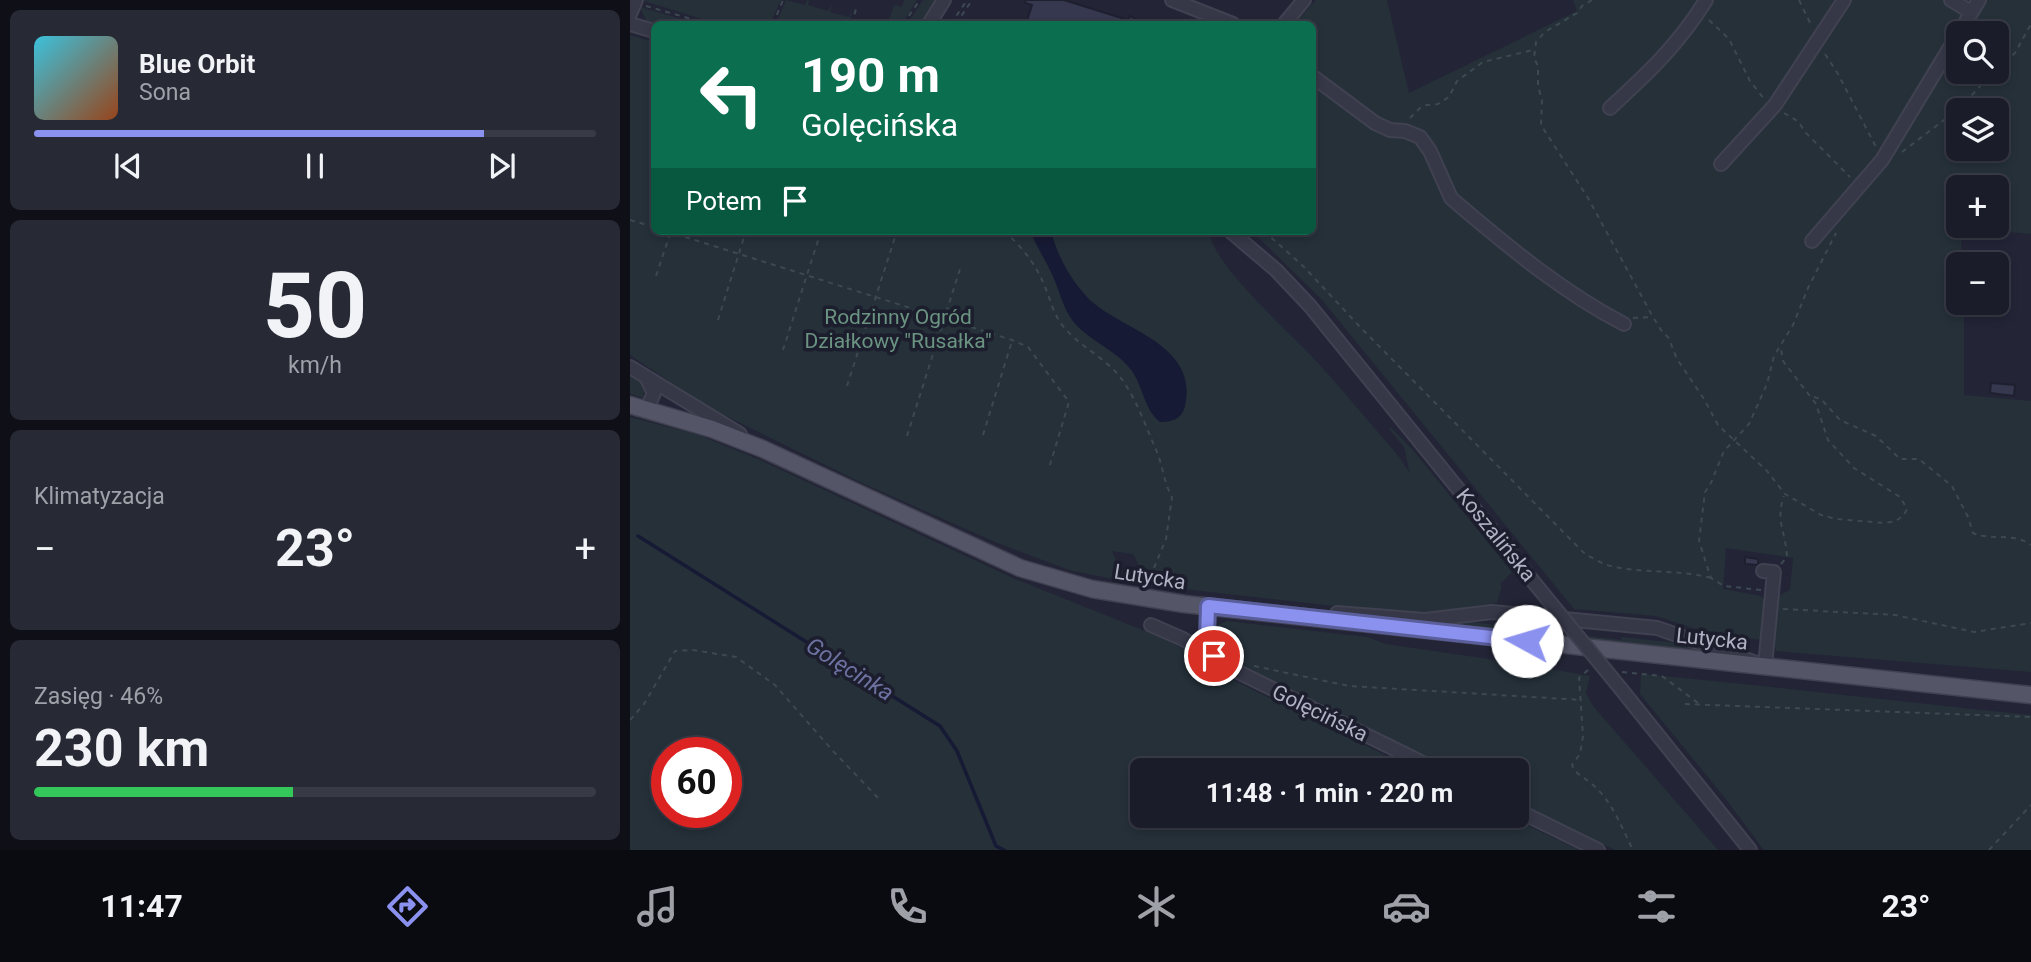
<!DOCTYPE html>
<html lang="pl">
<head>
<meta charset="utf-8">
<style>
  body { margin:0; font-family:Roboto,sans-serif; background:#272935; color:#f1f3f6; height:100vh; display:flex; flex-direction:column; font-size:26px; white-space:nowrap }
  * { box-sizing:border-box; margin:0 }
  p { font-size:23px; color:#9fa1a8 }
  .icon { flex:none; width:38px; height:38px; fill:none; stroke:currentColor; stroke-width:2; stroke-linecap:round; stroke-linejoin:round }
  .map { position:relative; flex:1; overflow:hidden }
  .details { display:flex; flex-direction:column; gap:10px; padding:10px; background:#0e0f17; width:630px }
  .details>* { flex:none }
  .hud { position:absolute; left:21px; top:21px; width:665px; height:214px; border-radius:10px; box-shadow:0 4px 10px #0003,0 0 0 2px #383a46; background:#0b6e4f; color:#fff; overflow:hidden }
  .fabs { position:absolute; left:1316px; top:21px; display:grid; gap:14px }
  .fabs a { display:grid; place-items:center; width:63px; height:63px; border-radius:10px; background:#1a1c29; box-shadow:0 4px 10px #0003,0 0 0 2px #383a46; font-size:35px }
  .speed { position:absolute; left:21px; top:737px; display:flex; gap:14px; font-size:35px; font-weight:700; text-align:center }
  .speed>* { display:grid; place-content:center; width:91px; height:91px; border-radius:50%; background:#1a1c29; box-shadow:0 4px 10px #0003,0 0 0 2px #383a46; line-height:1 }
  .speed .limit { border:10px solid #d22; background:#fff; color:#111 }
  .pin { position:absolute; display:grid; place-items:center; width:60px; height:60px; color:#fff; margin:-30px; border:4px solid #fff; border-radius:50%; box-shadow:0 2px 7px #0007 }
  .me { position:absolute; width:77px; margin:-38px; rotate:276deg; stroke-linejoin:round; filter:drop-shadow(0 0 5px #0008) }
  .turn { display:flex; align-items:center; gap:24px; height:147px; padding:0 35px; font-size:32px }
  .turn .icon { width:91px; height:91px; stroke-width:2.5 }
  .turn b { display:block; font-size:49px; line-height:60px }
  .then { display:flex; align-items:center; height:66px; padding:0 35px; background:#0003; gap:14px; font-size:26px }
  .big { font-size:52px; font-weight:700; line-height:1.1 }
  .details .widget { flex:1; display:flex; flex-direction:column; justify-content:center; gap:10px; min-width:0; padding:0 24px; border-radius:10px; background:#272935 }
  .details .dial { align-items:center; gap:0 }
  .dial b { font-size:91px; line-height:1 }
  .song { display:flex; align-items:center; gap:21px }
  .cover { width:84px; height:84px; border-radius:10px; background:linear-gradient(135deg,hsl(190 70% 55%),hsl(20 70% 35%)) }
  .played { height:7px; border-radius:4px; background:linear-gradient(90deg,#8b91ef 80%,#383a46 80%) }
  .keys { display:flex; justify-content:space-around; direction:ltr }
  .heat { display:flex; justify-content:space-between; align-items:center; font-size:38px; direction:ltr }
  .charge { height:10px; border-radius:5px; background:linear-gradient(90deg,#34c759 46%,#383a46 0) }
  .trip { position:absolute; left:500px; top:758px; width:399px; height:70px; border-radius:10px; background:#1a1c29; box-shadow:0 4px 10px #0003,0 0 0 2px #383a46; font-weight:700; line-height:70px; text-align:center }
  .tabs { display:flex; height:112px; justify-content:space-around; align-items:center; background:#0a0b10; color:#9fa1a8 }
  .tabs .icon { width:49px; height:49px }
  .tabs .current { color:#8b91ef }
  .tabs b { font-size:32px; color:#f1f3f6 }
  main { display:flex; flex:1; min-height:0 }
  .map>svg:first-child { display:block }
  .green { fill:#253039; fill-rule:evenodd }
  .water { fill:#171a34 }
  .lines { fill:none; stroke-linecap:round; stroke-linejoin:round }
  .stream { stroke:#171a34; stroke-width:3.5 }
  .building { fill:#35384e; stroke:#1e1f2f; stroke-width:2 }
  .minor-casing { stroke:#404151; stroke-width:16 }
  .major-casing { stroke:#404151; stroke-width:19 }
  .path { stroke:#3d4951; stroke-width:2; stroke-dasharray:5 5; stroke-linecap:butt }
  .minor { stroke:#363848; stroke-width:12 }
  .major { stroke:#545668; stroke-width:16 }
  .minor-bridge-casing { stroke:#404151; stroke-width:16; stroke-linecap:butt }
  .minor-bridge { stroke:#363848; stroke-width:12 }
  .route-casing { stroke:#5a5e9b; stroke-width:18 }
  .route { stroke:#8b91ef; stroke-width:12 }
  .labels { text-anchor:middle; stroke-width:7; stroke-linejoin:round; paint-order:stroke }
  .park-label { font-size:21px; fill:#6a9381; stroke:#1c1d2d }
  .street-label { font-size:21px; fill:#b1b2c4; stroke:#1c1d2d }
  .water-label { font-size:23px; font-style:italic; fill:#6d72a1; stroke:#1c1d2d }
</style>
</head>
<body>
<main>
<section class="details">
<div class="widget">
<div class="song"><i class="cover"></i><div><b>Blue Orbit</b><p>Sona</p></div></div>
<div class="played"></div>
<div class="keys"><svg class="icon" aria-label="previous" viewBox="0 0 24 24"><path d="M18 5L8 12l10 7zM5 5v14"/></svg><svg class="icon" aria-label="pause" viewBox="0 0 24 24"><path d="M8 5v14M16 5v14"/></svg><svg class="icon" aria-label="next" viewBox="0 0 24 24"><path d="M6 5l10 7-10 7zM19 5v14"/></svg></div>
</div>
<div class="widget dial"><b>50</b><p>km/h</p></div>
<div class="widget"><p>Klimatyzacja</p>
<div class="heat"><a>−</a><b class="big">23°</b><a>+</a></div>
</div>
<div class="widget"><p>Zasięg · 46%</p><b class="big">230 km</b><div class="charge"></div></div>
</section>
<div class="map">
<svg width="1401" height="850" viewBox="0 0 1401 850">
  <rect width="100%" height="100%" fill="#232537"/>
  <g class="green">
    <path d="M11,0H151L140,24H88Z"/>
    <path d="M156,0L175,5L177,0H179L178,5L198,11L202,4L200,12L219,17L223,10L219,24H146Z"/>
    <path d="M274,0H287L272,24H231L226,20L241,24L243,19L258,23L264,5L272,7Z"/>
    <path d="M293,0H307L291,24H277Z"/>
    <path d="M686,0H757L779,93L947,11L943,0H1401V234L1331,228L1332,264H1328V303H1334V395L1401,401V672L1146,651L1143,641L1148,596L1160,590L1163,558L1096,548L1093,589L1131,596L1135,601L1131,640L1066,629L1026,616L944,609L692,300L631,240L618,231H682V24H664ZM1328,33H1367V72H1328ZM1328,110H1367V149H1328ZM1328,187H1367V226H1328Z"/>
    <path d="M10,7L69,24L21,25L16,20Z"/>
    <path d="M0,35L24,42V231H576L579,233C587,270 661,333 689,364C717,395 743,427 770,458L780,474L774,447L759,429L760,427L783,450L882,572L870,584L872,586L867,603L785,615L518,585L503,554L482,551L495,581L442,571L365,542L232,483L76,406L0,355Z"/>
    <path d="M0,374L16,384L13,398L0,394Z"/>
    <path d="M0,417L69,435L130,460L383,578L540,641L597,677L785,770H513V816H878L949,850H0ZM37,752H96V812H37Z"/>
    <path d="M597,621L737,637L756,644L899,665L960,676L956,693L963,706L1088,850H985L887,801V770H824L615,669L608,662L605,652L595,649L587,641L588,625Z"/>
    <path d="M834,621L991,640L992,637L1056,644L1073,650L1059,652L814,626L813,623Z"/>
    <path d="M1011,674C1142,686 1271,702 1401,715V850H1134L1095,798L1010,694Z"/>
  </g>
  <path class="water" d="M400,231H421C428,257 439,277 457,297C490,331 569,342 555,406C552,419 542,422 530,422C515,411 513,387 502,371C488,352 465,343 448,327C434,313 431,295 424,279C417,262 406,246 400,231Z"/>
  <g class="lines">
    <path class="stream" d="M8,536L310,726L327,751L366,846L374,850"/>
  </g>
  <g class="building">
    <path d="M396,0H434L498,20L500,16L508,20L507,24H396L402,5L395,3Z"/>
    <path d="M1361,383L1385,385L1384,396L1360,393Z"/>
    <path d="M1115,557L1128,559V565L1115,564Z"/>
  </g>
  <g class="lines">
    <defs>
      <g id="minor">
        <path d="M542,0L603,24"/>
        <path d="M1321,0L1341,12"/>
        <path d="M0,14L6,0"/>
        <path d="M0,24L24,31"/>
        <path d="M299,24L314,0"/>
        <path d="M654,24L674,0"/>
        <path d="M1329,33L1349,0"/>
        <path d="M682,76L745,123L760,130L775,131L790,137L800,151L821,198L829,205C881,249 934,293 994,324"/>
        <path d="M980,108C1018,73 1049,44 1076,0"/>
        <path d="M1091,164L1145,105L1214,0"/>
        <path d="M600,231L646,270L680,306L906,585"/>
        <path d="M1182,241L1252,160L1328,34"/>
        <path d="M0,367L110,434"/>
        <path d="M17,409L24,393L17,379"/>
        <path d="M578,606C575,630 575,651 596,666L807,770"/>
        <path d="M707,613L795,620L862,612L1027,628L1135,666L1144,572L1133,571"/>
        <path d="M521,625L553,639L585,659"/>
        <path d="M991,689L1120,850"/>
        <path d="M887,810L968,850"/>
      </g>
      <path id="major" d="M0,405L82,429L133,449L390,568L462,589L554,604L1401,695"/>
    </defs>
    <use href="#minor" class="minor-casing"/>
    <use href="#major" class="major-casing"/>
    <g class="path">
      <path d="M962,0L952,6L947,13L915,32L906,42L904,58L908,66V86L912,100L911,125L958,198L1023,317L1033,333L1038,337L1047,359L1074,399L1088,425L1137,471L1155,494L1191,515L1206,519L1255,523L1266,521L1274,515L1277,509L1270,497L1224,468L1198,440L1186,404L1153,361L1151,349"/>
      <path d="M1169,0L1182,27"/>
      <path d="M16,6L79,24"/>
      <path d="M1079,20L1099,39L1120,81L1135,100"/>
      <path d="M143,24L153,0"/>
      <path d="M222,24L227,5"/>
      <path d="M273,24L290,0"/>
      <path d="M321,24L337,0"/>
      <path d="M326,24L342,0"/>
      <path d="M1195,54L1208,74L1246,147"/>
      <path d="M1367,68L1385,53L1401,24"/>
      <path d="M1154,113L1169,122L1174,131L1220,177"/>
      <path d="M780,118L790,108L797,105L808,104L819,97L827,81L853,62L903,50"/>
      <path d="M1272,152L1331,107L1363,72"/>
      <path d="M0,220L24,227"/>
      <path d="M36,231L382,340L398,347L439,402L419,468"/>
      <path d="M374,231C392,247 406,264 415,287C419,296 422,308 427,317C443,346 478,356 495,384C509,405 517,430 527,452C533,467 534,483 542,497L536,539L519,580L521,586"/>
      <path d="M634,231L673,266L733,330L955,554C963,558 972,564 981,566C1014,574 1049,569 1081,578"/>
      <path d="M26,276L41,231"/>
      <path d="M1003,318L1022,317"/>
      <path d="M88,320L116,231"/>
      <path d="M153,350L191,231"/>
      <path d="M217,386L267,231"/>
      <path d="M1184,397L1191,399L1210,420L1246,436L1270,459H1289L1322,486L1338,517L1343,533C1362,541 1383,532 1401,545"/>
      <path d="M353,435L382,341"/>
      <path d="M277,436L330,269"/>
      <path d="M1151,564L1157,557C1156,533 1145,520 1154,496"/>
      <path d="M1131,590L1094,586L1081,578L1069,541L1075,492L1080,485L1094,451L1119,424L1137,384L1144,356L1163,325L1178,288L1206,233"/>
      <path d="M1153,609L1265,615L1344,632L1401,623"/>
      <path d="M624,666L719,686L952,700"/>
      <path d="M958,670L949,678L953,736L950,754L942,765C946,775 954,777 962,784C982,801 991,826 1003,850"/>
      <path d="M992,672L1032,676L1068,703"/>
      <path d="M1055,704L1401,717"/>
      <path d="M0,720L14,704L45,651L63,650L106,657L145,685L202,750L251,801"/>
      <path d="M1359,850L1401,805"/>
    </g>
    <use href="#minor" class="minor"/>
    <use href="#major" class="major"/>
    <defs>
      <path id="minor-bridge" d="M906,585L991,689"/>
    </defs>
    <use href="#minor-bridge" class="minor-bridge-casing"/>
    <use href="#minor-bridge" class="minor-bridge"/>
  </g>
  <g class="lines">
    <defs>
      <path id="route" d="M584,656L577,639L578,606L897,641"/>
    </defs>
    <use href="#route" class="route-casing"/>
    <use href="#route" class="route"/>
  </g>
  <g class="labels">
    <g class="park-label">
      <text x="268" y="324">Rodzinny Ogród<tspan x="268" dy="24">Działkowy "Rusałka"</tspan></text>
    </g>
    <g class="street-label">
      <text transform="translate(866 535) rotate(51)" y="7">Koszalińska</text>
      <text transform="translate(520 577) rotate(9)" y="7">Lutycka</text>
      <text transform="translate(1082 639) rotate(6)" y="7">Lutycka</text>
      <text transform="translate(690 713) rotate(26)" y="7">Golęcińska</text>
    </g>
    <g class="water-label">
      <text transform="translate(220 669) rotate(32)" y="8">Golęcinka</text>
    </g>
  </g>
</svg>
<div class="fabs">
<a><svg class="icon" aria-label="search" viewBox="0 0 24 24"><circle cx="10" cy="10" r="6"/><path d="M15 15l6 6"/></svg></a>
<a><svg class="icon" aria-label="layers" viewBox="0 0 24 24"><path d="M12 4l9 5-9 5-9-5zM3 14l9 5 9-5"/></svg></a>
<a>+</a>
<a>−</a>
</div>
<div class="speed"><div class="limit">60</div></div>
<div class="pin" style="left:584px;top:656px;background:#d93025"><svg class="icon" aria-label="arrive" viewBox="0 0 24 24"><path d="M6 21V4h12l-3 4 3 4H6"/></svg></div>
<svg class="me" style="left:897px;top:641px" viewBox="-20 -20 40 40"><circle r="19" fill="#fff"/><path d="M0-13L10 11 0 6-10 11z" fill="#8b91ef"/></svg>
<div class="trip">11:48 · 1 min · 220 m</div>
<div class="hud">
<div class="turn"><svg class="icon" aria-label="left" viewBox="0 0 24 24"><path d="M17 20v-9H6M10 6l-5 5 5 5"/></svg><div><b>190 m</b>Golęcińska</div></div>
<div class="then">Potem<svg class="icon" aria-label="arrive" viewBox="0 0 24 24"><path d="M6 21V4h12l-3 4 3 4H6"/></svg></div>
</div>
</div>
</main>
<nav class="tabs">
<b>11:47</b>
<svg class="icon current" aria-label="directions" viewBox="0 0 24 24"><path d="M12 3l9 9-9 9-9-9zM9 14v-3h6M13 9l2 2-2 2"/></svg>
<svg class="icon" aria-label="music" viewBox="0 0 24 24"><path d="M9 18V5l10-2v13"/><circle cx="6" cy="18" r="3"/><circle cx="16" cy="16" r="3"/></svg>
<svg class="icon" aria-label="phone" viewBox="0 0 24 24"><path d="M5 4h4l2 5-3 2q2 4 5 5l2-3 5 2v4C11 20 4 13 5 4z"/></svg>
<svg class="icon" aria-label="climate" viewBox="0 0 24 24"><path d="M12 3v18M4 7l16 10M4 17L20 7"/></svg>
<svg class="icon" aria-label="car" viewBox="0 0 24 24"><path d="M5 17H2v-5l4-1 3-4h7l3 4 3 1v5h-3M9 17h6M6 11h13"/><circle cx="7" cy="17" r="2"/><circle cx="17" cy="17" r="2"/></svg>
<svg class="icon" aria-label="filters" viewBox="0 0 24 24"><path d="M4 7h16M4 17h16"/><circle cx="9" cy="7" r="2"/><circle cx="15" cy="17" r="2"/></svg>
<b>23°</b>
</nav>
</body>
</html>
